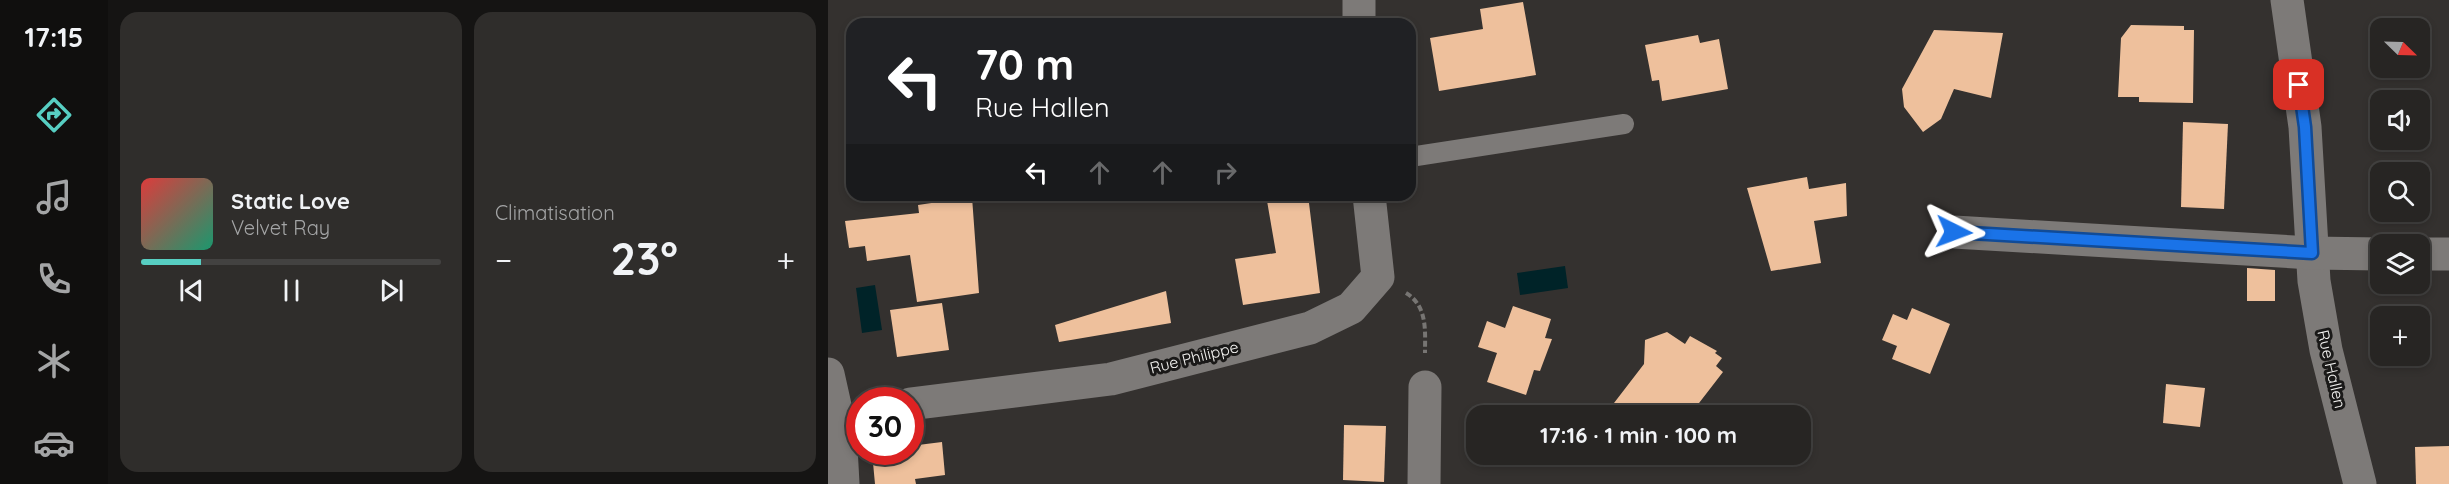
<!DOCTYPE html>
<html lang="fr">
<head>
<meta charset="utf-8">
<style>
  body { margin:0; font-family:Quicksand,sans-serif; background:#2f2d2b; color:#f1f3f6; height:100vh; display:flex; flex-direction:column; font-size:22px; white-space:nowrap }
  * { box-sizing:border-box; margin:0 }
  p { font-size:20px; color:#a4a5a6 }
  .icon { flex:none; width:33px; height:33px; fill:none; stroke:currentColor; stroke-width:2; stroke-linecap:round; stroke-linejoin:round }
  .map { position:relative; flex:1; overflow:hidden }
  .sheet { display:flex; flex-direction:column; gap:12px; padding:12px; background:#151413; width:720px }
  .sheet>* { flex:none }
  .hud { position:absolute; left:18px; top:18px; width:570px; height:183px; border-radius:18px; box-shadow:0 3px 9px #0003,0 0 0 2px #434241; background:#202124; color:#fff; overflow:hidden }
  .needle { width:39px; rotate:113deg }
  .fabs { position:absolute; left:1542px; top:18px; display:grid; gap:12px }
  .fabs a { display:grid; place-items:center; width:60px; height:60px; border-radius:12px; background:#272523; box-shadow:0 3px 9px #0003,0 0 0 2px #434241; font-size:30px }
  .speed { position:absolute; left:18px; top:387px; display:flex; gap:12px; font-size:30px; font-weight:700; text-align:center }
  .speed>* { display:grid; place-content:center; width:78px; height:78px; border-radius:50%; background:#272523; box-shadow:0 3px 9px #0003,0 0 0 2px #434241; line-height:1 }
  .speed .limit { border:9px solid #d22; background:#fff; color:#111 }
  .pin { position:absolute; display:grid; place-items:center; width:51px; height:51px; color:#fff; margin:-26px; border-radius:12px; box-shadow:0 3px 9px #0006 }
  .me { position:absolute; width:66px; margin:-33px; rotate:93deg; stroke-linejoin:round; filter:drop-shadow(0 0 4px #0008) }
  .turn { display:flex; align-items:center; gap:21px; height:126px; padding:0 30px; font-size:27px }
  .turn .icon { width:78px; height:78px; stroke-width:2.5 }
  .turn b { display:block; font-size:42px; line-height:51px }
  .lanes { display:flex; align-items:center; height:57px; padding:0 30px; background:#0003; justify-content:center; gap:30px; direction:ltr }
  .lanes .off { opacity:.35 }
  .big { font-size:45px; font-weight:700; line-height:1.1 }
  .sheet .tile { flex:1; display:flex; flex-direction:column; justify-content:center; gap:9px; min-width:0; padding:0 21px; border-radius:18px; background:#2f2d2b }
  .song { display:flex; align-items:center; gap:18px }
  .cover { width:72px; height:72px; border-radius:9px; background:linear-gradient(135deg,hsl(0 70% 55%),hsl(160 70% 35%)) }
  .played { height:6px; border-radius:3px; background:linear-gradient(90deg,#57cec2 20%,#434241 20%) }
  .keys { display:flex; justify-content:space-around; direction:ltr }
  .heat { display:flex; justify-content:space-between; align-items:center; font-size:33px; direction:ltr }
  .sheet .tiles { flex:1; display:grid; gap:12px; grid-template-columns:repeat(2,1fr) }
  .trip { position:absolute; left:638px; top:405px; width:345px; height:60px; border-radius:18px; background:#272523; box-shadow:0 3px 9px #0003,0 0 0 2px #434241; font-weight:700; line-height:60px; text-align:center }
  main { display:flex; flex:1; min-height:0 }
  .dock { display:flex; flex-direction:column; width:108px; justify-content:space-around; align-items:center; background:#100f0e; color:#a4a5a6 }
  .dock .icon { width:42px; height:42px }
  .dock .on { color:#57cec2 }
  .dock b { font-size:27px; color:#f1f3f6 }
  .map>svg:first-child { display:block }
  .water { fill:#002328 }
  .building { fill:#eec09c }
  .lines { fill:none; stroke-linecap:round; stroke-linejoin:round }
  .path { stroke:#777573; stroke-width:4; stroke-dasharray:6 3; stroke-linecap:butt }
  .service { stroke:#7d7a78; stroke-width:20 }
  .minor { stroke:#7d7a78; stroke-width:33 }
  .route-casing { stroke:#114b97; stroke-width:15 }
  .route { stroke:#1a73e8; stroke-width:10 }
  .labels { text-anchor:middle; stroke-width:6; stroke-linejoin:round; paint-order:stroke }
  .street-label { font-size:16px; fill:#f5f4f2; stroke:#1a1918 }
</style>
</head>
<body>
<main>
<nav class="dock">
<b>17:15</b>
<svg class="icon on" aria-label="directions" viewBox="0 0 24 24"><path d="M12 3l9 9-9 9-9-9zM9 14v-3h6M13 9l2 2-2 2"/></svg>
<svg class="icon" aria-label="music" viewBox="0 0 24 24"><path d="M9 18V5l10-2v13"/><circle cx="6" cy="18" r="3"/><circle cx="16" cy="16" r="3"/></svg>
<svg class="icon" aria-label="phone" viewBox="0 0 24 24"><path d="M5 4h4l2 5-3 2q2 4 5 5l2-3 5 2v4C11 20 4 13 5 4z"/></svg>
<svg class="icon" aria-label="climate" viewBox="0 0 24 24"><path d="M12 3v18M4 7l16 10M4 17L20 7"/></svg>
<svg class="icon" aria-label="car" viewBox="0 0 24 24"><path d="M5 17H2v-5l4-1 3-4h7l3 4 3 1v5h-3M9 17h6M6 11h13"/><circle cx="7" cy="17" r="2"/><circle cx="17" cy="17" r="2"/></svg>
</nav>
<section class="sheet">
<div class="tiles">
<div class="tile">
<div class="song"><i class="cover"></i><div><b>Static Love</b><p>Velvet Ray</p></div></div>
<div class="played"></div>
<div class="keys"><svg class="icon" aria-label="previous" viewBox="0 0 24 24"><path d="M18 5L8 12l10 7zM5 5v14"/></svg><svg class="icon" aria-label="pause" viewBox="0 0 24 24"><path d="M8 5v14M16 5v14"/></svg><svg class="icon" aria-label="next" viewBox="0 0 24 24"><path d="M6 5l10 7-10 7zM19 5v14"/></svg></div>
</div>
<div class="tile"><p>Climatisation</p>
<div class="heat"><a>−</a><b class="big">23°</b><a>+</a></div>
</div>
</div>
</section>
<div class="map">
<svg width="1621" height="484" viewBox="0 0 1621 484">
  <rect width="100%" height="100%" fill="#34312f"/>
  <g class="water">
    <path d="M737,266L740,288L692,295L689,273Z"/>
    <path d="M47,285L54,330L34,333L28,288Z"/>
  </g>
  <g class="building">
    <path d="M695,2L708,75L611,91L602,38L655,29L652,9Z"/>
    <path d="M1303,25L1356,26V30H1366L1365,103L1311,102V97H1290L1293,38Z"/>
    <path d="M1106,30L1175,33L1163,98L1126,89L1113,119L1095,132L1076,107L1074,89Z"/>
    <path d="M870,35L872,43L891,39L900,89L834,101L831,80L824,81L817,45Z"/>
    <path d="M1355,122L1400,124L1396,209L1353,207Z"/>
    <path d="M979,177L981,189L1018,183L1019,216L986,221L993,263L943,271L919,188Z"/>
    <path d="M438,195H480L492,293L415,305L407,259L448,253Z"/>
    <path d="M144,197L151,293L89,302L82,255L39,261L37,246L21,248L17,221L91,213L90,205Z"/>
    <path d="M1419,268L1447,270V301H1419Z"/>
    <path d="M338,291L343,323L231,342L227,325Z"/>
    <path d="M114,303L121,350L69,357L62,310Z"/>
    <path d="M685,306L723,319L717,338L724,339L712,371L706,370L698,395L659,382L669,353L650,347L659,321L677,328Z"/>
    <path d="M1084,308L1122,324L1102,374L1064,359L1069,346L1054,340L1065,314L1079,320Z"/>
    <path d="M839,332L857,344L862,336L889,351L887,353L894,358L888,366L895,372L861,416H776L816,364L817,340Z"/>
    <path d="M1338,384L1377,388L1372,427L1335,423Z"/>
    <path d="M516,425L558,426L556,482L515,480Z"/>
    <path d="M114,442L117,475L87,479L88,484H47L44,452H82V446Z"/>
    <path d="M1621,446V484H1588L1587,447Z"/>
  </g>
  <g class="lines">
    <path class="path" d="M578,293C600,306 597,332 597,353"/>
    <path class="service" d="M582,157L796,124"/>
    <g class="minor">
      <path d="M531,0V24"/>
      <path d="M1459,0L1477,127L1486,281L1498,350L1532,484"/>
      <path d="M1126,232L1484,253L1552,254"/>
      <path d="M1592,254H1621"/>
      <path d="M0,374L12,428L15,484"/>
      <path d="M82,404L283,379L482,328L523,308L550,277L541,195"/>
      <path d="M596,484L597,387"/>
    </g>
  </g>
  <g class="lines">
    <defs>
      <path id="route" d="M1126,232L1484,253L1477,127L1471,85"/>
    </defs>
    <use href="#route" class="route-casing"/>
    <use href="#route" class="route"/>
  </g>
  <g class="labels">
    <g class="street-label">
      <text transform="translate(366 357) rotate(-14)" y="6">Rue Philippe</text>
      <text transform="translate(1504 369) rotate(77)" y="6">Rue Hallen</text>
    </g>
  </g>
</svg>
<div class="fabs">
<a><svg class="needle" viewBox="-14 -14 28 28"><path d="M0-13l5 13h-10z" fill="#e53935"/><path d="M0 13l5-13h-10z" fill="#a4a5a6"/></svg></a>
<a><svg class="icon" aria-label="sound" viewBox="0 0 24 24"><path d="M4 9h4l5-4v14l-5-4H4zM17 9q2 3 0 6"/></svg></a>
<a><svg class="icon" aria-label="search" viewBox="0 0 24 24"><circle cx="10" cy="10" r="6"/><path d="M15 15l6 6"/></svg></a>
<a><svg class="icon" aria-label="layers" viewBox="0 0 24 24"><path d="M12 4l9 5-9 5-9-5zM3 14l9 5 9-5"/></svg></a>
<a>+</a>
</div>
<div class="speed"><div class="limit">30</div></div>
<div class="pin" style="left:1471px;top:85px;background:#d93025"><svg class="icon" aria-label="arrive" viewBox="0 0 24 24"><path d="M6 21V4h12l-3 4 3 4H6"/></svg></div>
<svg class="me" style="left:1126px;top:232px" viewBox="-20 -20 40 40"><path d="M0-17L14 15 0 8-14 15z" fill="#1a73e8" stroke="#fff" stroke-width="4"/></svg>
<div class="trip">17:16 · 1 min · 100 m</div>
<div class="hud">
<div class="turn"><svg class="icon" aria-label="left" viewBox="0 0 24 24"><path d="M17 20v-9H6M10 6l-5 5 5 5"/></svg><div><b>70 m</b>Rue Hallen</div></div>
<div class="lanes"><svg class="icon" aria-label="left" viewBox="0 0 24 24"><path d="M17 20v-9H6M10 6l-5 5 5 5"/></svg><svg class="icon off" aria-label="ahead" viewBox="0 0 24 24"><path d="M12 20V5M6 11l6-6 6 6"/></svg><svg class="icon off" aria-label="ahead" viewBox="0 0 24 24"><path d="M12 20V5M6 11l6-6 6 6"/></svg><svg class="icon off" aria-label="right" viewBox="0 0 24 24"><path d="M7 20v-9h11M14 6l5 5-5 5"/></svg></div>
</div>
</div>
</main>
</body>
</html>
